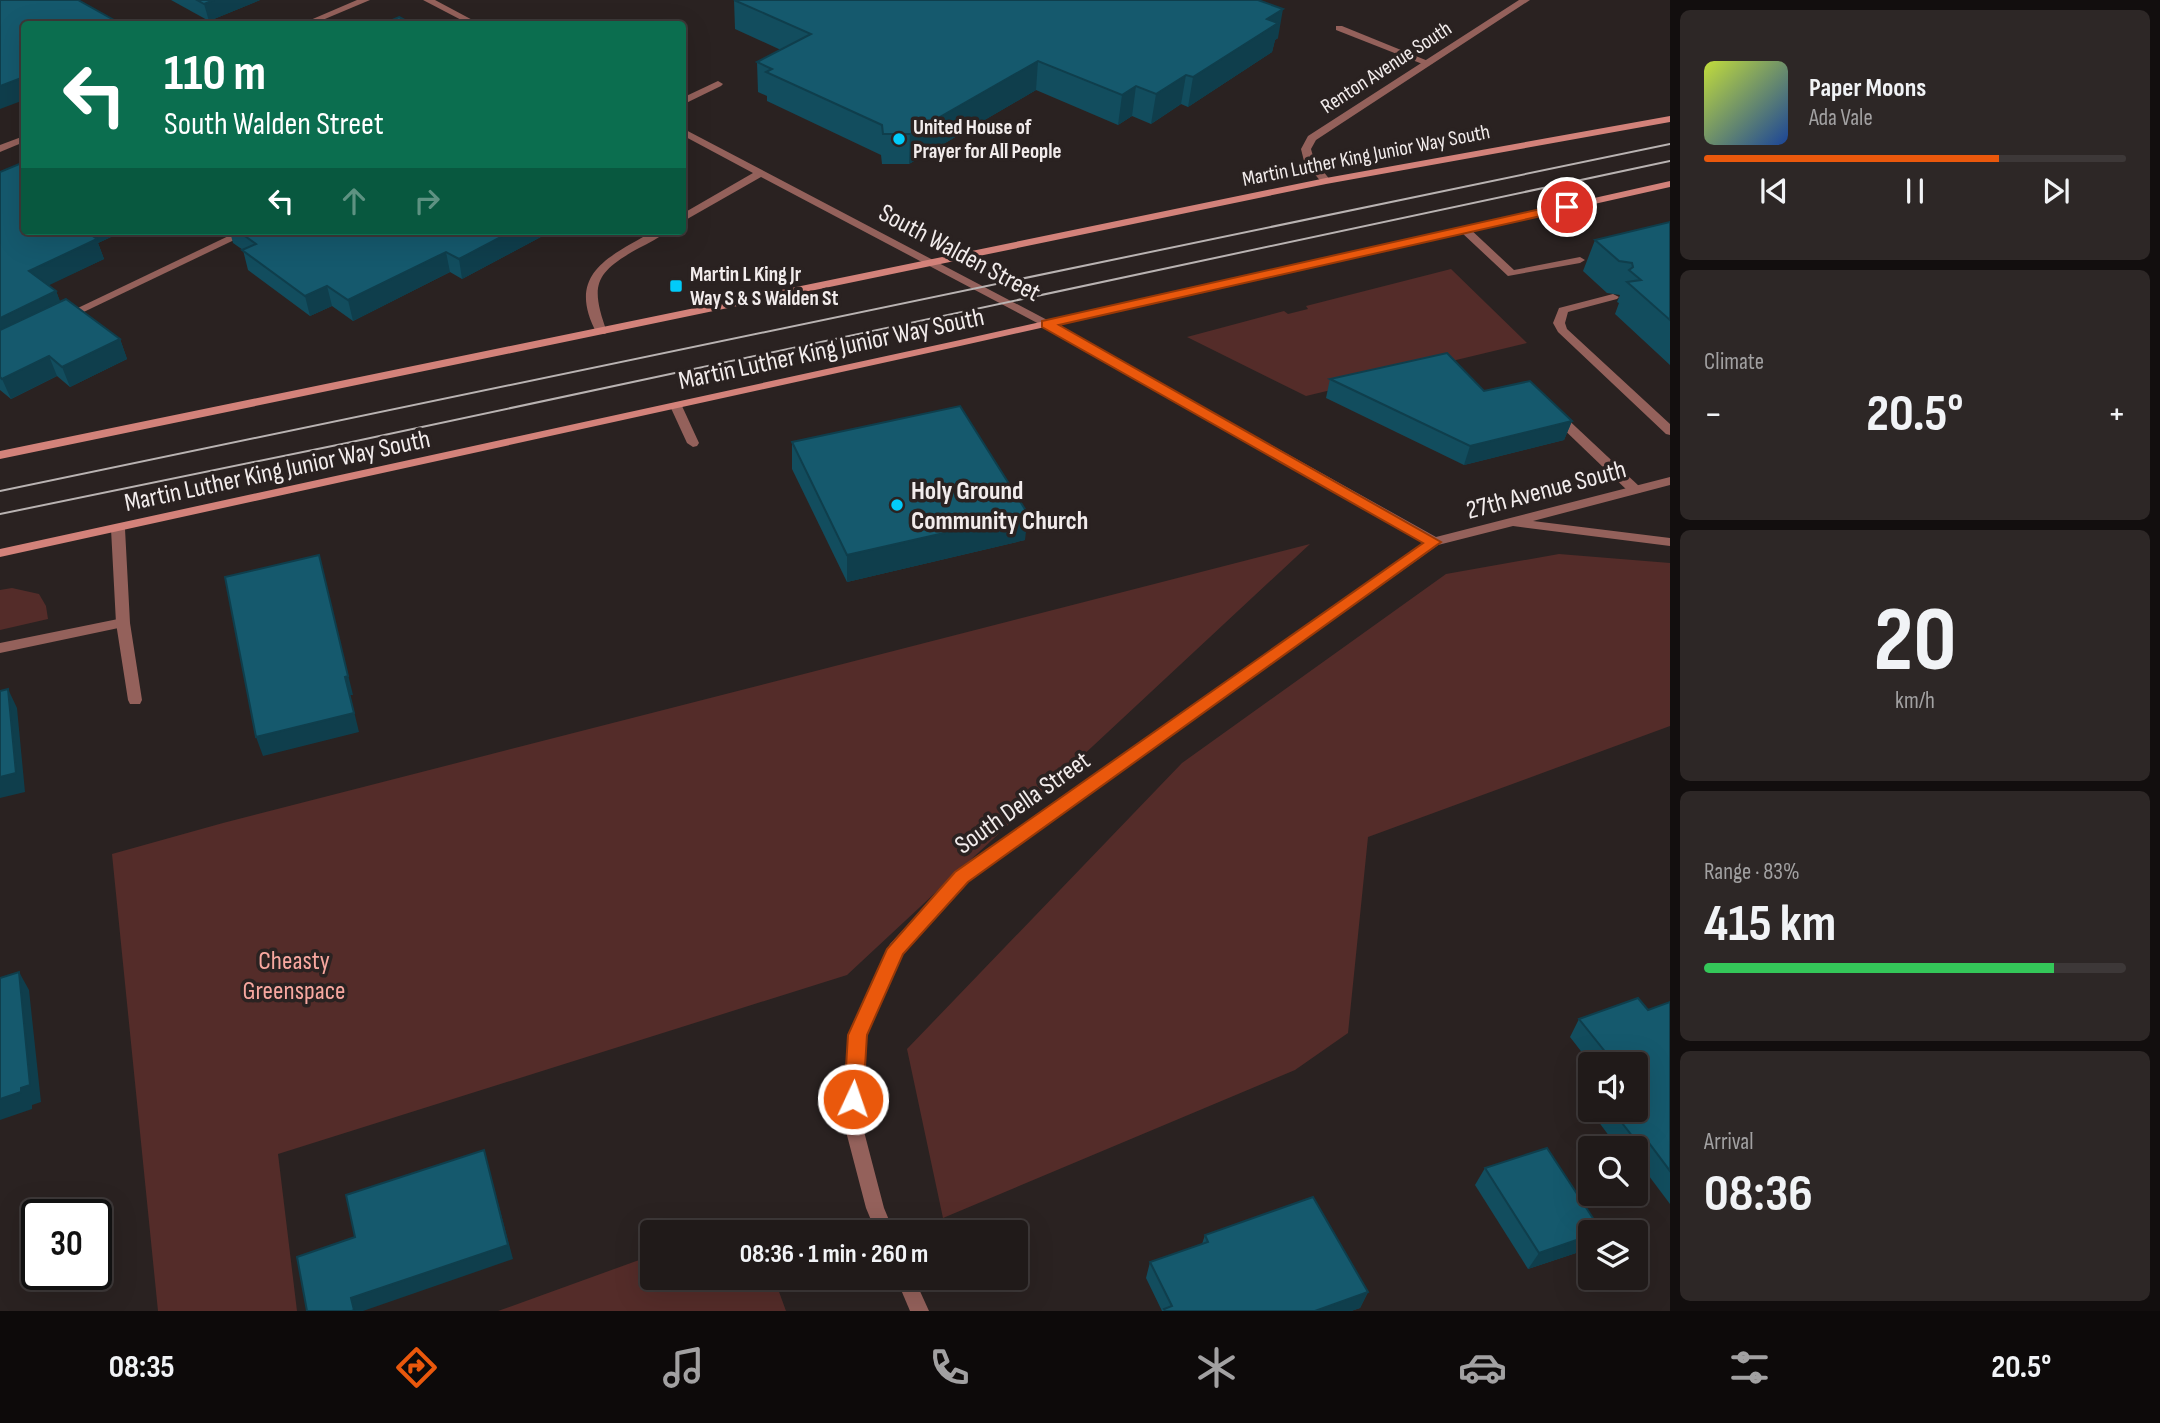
<!DOCTYPE html>
<html lang="en">
<head>
<meta charset="utf-8">
<style>
  body { margin:0; font-family:"Sofia Sans Condensed",sans-serif; background:#2d2726; color:#f1f3f6; height:100vh; display:flex; flex-direction:column; font-size:26px; white-space:nowrap }
  * { box-sizing:border-box; margin:0 }
  p { font-size:23px; color:#a2a1a2 }
  .icon { flex:none; width:38px; height:38px; fill:none; stroke:currentColor; stroke-width:2; stroke-linecap:round; stroke-linejoin:round }
  .map { position:relative; flex:1; overflow:hidden }
  .side { display:flex; flex-direction:column; gap:10px; padding:10px; background:#120e0e; width:490px }
  .side>* { flex:none }
  .hud { position:absolute; left:21px; top:21px; width:665px; height:214px; border-radius:7px; box-shadow:0 7px 28px #0002,0 0 0 2px #3d3838; background:#0b6e4f; color:#fff; overflow:hidden }
  .controls { position:absolute; left:1578px; top:1052px; display:grid; gap:14px }
  .controls a { display:grid; place-items:center; width:70px; height:70px; border-radius:7px; background:#201a19; box-shadow:0 7px 28px #0002,0 0 0 2px #3d3838; font-size:35px }
  .speed { position:absolute; left:21px; top:1199px; display:flex; gap:14px; font-size:35px; font-weight:700; text-align:center }
  .speed>* { display:grid; place-content:center; width:91px; height:91px; border-radius:50%; background:#201a19; box-shadow:0 7px 28px #0002,0 0 0 2px #3d3838; line-height:1 }
  .speed .limit { border:4px solid #111; border-radius:10px; background:#fff; color:#111 }
  .pin { position:absolute; display:grid; place-items:center; width:60px; height:60px; color:#fff; margin:-30px; border:4px solid #fff; border-radius:50%; box-shadow:0 2px 7px #0007 }
  .me { position:absolute; width:77px; margin:-38px; rotate:3deg; stroke-linejoin:round; filter:drop-shadow(0 0 5px #0008) }
  .turn { display:flex; align-items:center; gap:24px; height:147px; padding:0 28px; font-size:32px }
  .turn .icon { width:91px; height:91px; stroke-width:2.5 }
  .turn b { display:block; font-size:49px; line-height:60px }
  .lanes { display:flex; align-items:center; height:66px; padding:0 28px; background:#0003; justify-content:center; gap:35px; direction:ltr }
  .lanes .off { opacity:.35 }
  .big { font-size:52px; font-weight:700; line-height:1.1 }
  .side .widget { flex:1; display:flex; flex-direction:column; justify-content:center; gap:10px; min-width:0; padding:0 24px; border-radius:10px; background:#2d2726 }
  .side .dial { align-items:center; gap:0 }
  .dial b { font-size:91px; line-height:1 }
  .song { display:flex; align-items:center; gap:21px }
  .cover { width:84px; height:84px; border-radius:10px; background:linear-gradient(135deg,hsl(70 70% 55%),hsl(220 70% 35%)) }
  .played { height:7px; border-radius:4px; background:linear-gradient(90deg,#ea580c 70%,#3d3838 70%) }
  .keys { display:flex; justify-content:space-around; direction:ltr }
  .heat { display:flex; justify-content:space-between; align-items:center; font-size:38px; direction:ltr }
  .charge { height:10px; border-radius:5px; background:linear-gradient(90deg,#34c759 83%,#3d3838 0) }
  .trip { position:absolute; left:640px; top:1220px; width:388px; height:70px; border-radius:7px; background:#201a19; box-shadow:0 7px 28px #0002,0 0 0 2px #3d3838; font-weight:700; line-height:70px; text-align:center }
  .dock { display:flex; height:112px; justify-content:space-around; align-items:center; background:#0d0a0a; color:#a2a1a2 }
  .dock .icon { width:49px; height:49px }
  .dock .on { color:#ea580c }
  .dock b { font-size:32px; color:#f1f3f6 }
  main { display:flex; flex:1; min-height:0 }
  .map>svg:first-child { display:block }
  .green { fill:#542c29 }
  .lines { fill:none; stroke-linecap:round; stroke-linejoin:round }
  .lane { fill:#94615b; fill-rule:evenodd }
  .street { fill:#94615b; fill-rule:evenodd }
  .secondary { fill:#d3827a; fill-rule:evenodd }
  .tram { stroke:#b9b3b2; stroke-width:2 }
  .wall { fill:#124d5e }
  .shaded-wall { fill:#0f3e4c }
  .building { fill:#15596d; stroke:#0f3e4c; stroke-width:2 }
  .route { fill:#ea580c; stroke:#983908; stroke-width:2 }
  .poi-dot { fill:#02cbf9; stroke:#2a2221; stroke-width:2.5 }
  .labels { text-anchor:middle; stroke-width:7; stroke-linejoin:round; paint-order:stroke }
  .far-street-label { font-size:21px; fill:#f2ecec; stroke:#2a2221 }
  .far-poi-label { font-size:21px; font-weight:bold; fill:#f2ecec; stroke:#2a2221; text-anchor:start }
  .street-label { font-size:26px; fill:#f2ecec; stroke:#2a2221 }
  .poi-label { font-size:26px; font-weight:bold; fill:#f2ecec; stroke:#2a2221; text-anchor:start }
  .park-label { font-size:26px; fill:#f8a8a0; stroke:#2a2221 }
</style>
</head>
<body>
<main>
<div class="map">
<svg width="1670" height="1311" viewBox="0 0 1670 1311">
  <rect width="100%" height="100%" fill="#2a2221"/>
  <g class="green">
    <path d="M1451,269L1527,343L1306,396L1187,337L1284,311L1288,314L1308,309L1306,306Z"/>
    <path d="M1310,544L847,975L278,1154L297,1311H158L112,854L223,823Z"/>
    <path d="M1559,554L1670,563V726L1368,837L1348,1033L1295,1070L943,1218L907,1049L1182,763L1446,574Z"/>
    <path d="M12,588L39,594L46,606L48,619L0,630V590Z"/>
    <path d="M653,1255V1278H774L786,1311H498Z"/>
  </g>
  <g class="lines">
    <g class="lane">
      <path d="M1336,26H1342L1433,63L1425,65L1336,30Z"/>
      <path d="M718,81L723,84L721,86L682,105V98Z"/>
      <path d="M1465,227L1469,228L1514,270L1580,257L1585,260L1580,263L1508,276L1461,232V228Z"/>
      <path d="M239,231H253L69,319H61L59,317Z"/>
      <path d="M1613,294L1619,297L1617,299L1568,312L1565,323L1567,329L1670,424V435L1666,434L1558,332L1553,323L1559,308Z"/>
      <path d="M676,402L682,406L699,443L697,446L693,447L687,443L670,406Z"/>
      <path d="M1557,412L1561,413L1640,487L1641,490L1640,493H1630L1553,419L1551,416L1553,413Z"/>
      <path d="M123,618L128,620L130,623L128,626L0,653V643Z"/>
    </g>
    <g class="street">
      <path d="M357,0H370L313,24H301Z"/>
      <path d="M423,0H435L480,24H469Z"/>
      <path d="M1519,0H1530L1316,140L1311,149L1314,160L1331,181L1330,183H1322L1304,161L1301,149L1308,136Z"/>
      <path d="M682,128L1051,322L1436,537L1670,477V485L1533,521L1670,538V546L1513,526L1438,545L968,881L902,953L866,1035L861,1120L884,1208L894,1232H876L866,1208L843,1120L850,1035L890,944L956,873L1424,542L1043,326L761,177L682,222V214L753,173L682,135Z"/>
      <path d="M24,136V142L0,152V145Z"/>
      <path d="M654,231H667C659,238 649,243 639,248C594,273 590,285 607,332L605,334H597C565,274 608,257 654,231Z"/>
      <path d="M118,525L125,529L130,623L142,700L140,704H130L128,700L116,623L111,529Z"/>
      <path d="M896,1278H914L929,1311H910Z"/>
    </g>
    <g class="secondary">
      <path d="M1670,116V122L1326,184L0,459V451L1326,178Z"/>
      <path d="M1670,181V187L960,346L0,557V549L960,340Z"/>
    </g>
    <g class="tram">
      <path d="M0,491L1670,144"/>
      <path d="M0,514L342,444L1670,161"/>
    </g>
  </g>
  <g class="wall">
    <path d="M171,0H260L209,21Z"/>
    <path d="M734,0L1278,38L1275,40L1272,52L1188,107L1181,104L1151,124L1132,116L1118,125L1036,90L909,164H882L881,155L767,101V96L758,92L757,62L781,50L735,29Z"/>
    <path d="M0,172L24,231H124L98,243L104,259L48,285L56,291L60,302L120,339L127,359L70,387L57,376L11,399L0,390Z"/>
    <path d="M1670,222V365L1615,314L1619,303L1617,302L1620,295L1607,293L1583,271L1595,240Z"/>
    <path d="M217,231H552L462,279L450,272L353,321L332,306L310,316L248,270L243,250L233,243L230,232L223,236Z"/>
    <path d="M1330,379L1484,391L1572,421L1564,440L1464,465L1326,398Z"/>
    <path d="M792,442L1025,540L847,582L792,469Z"/>
    <path d="M1670,1002V1204L1637,1160H1636V1148H1618L1581,1098L1591,1081V1110H1636V1064H1591L1570,1037L1579,1019L1648,1010Z"/>
    <path d="M1485,1168L1591,1232V1248L1528,1269L1475,1185Z"/>
    <path d="M1205,1235L1368,1292L1360,1308L1351,1311H1162L1146,1278L1150,1262L1202,1244Z"/>
  </g>
  <g class="shaded-wall">
    <path d="M214,0H260L209,21L204,4Z"/>
    <path d="M1283,9L1278,38L1275,40L1272,52L1188,107L1193,77L1267,19Z"/>
    <path d="M1038,61L1036,90L909,164L910,134Z"/>
    <path d="M1186,75L1181,104L1151,124L1156,94Z"/>
    <path d="M24,77V100L0,109V86Z"/>
    <path d="M1136,86L1132,116L1118,125L1122,95Z"/>
    <path d="M82,231H124L98,243L104,259L37,291L29,271Z"/>
    <path d="M222,231H230V232L223,236Z"/>
    <path d="M512,231H552L462,279L459,259Z"/>
    <path d="M446,252L450,272L353,321L348,300Z"/>
    <path d="M327,286L332,306L310,316L305,296Z"/>
    <path d="M56,291L64,311L0,343V318Z"/>
    <path d="M120,339L127,359L70,387L62,367Z"/>
    <path d="M49,356L57,376L11,399L2,379Z"/>
    <path d="M1572,421L1564,440L1464,465L1470,446Z"/>
    <path d="M1028,514L1025,540L847,582V555Z"/>
    <path d="M319,555L353,695H350L359,732L263,756L256,737L345,677Z"/>
    <path d="M8,689L17,708L25,792L0,798V777Z"/>
    <path d="M19,972L29,990L41,1102L32,1105V1109L0,1120V1099Z"/>
    <path d="M1649,1143L1637,1160H1636V1152L1640,1146Z"/>
    <path d="M484,1150L513,1259L363,1311H352L351,1298Z"/>
    <path d="M1591,1235V1248L1528,1269L1539,1253Z"/>
    <path d="M1368,1292L1360,1308L1351,1311H1315Z"/>
  </g>
  <g class="building">
    <path d="M0,0H78L121,24H24V77L0,86Z"/>
    <path d="M197,0H214L204,4Z"/>
    <path d="M735,0H1258L1283,9L1267,19L1278,23L1193,77L1186,75L1156,94L1136,86L1122,95L1038,61L910,134H883L882,125L766,72L772,69L757,62L811,34L734,0Z"/>
    <path d="M399,17L412,24H383Z"/>
    <path d="M24,162V231H85L97,239L29,271L56,291L0,318V172Z"/>
    <path d="M1670,222V320L1627,282L1641,280L1629,270L1633,267L1632,263L1619,261L1595,240Z"/>
    <path d="M238,231H512L459,259L446,252L348,300L327,286L305,296L242,250L256,244Z"/>
    <path d="M66,299L120,339L62,367L49,356L2,379L0,377V330Z"/>
    <path d="M1447,353L1484,391L1530,381L1572,421L1470,446L1330,379Z"/>
    <path d="M960,406L1028,514L847,555L792,442Z"/>
    <path d="M319,555L348,676L345,677L354,713L256,737L225,577Z"/>
    <path d="M8,689L16,773L0,777V691Z"/>
    <path d="M19,972L30,1085L21,1088V1092L0,1099V978Z"/>
    <path d="M1638,998L1648,1010L1670,1002V1171L1649,1143L1640,1146L1612,1110H1636V1064H1615L1579,1019Z"/>
    <path d="M1547,1148L1602,1232H1591V1235L1539,1253L1485,1168Z"/>
    <path d="M484,1150L508,1245L351,1298L354,1310L352,1311H307L297,1257L355,1237L346,1195Z"/>
    <path d="M1313,1197L1368,1292L1315,1311H1165L1164,1309L1172,1306L1150,1262L1208,1242L1205,1235Z"/>
  </g>
  <path class="route" d="M1567,203L1572,204V209L1059,325L1441,542L968,882L903,954L867,1035L863,1099L860,1105L853,1107L846,1105L844,1099L848,1035L887,949L955,872L1423,543L1042,327V321Z"/>
  <g class="poi-dot">
    <circle cx="899" cy="139" r="7"/>
    <rect x="669" y="279" width="14" height="14" rx="3.5"/>
    <circle cx="897" cy="505" r="7"/>
  </g>
  <g class="labels">
    <g class="far-street-label">
      <text transform="translate(1386 67) rotate(-33)" y="7">Renton Avenue South</text>
      <text transform="translate(1366 155) rotate(-11)" y="7">Martin Luther King Junior Way South</text>
    </g>
    <g class="far-poi-label">
      <text x="913" y="134">United House of<tspan x="913" dy="24">Prayer for All People</tspan></text>
      <text x="690" y="281">Martin L King Jr<tspan x="690" dy="24">Way S &amp; S Walden St</tspan></text>
    </g>
    <g class="street-label">
      <text transform="translate(960 252) rotate(28)" y="9">South Walden Street</text>
      <text transform="translate(831 348) rotate(-12)" y="9">Martin Luther King Junior Way South</text>
      <text transform="translate(277 470) rotate(-12)" y="9">Martin Luther King Junior Way South</text>
      <text transform="translate(1546 489) rotate(-15)" y="9">27th Avenue South</text>
      <text transform="translate(1022 802) rotate(-35)" y="9">South Della Street</text>
    </g>
    <g class="poi-label">
      <text x="911" y="499">Holy Ground<tspan x="911" dy="30">Community Church</tspan></text>
    </g>
    <g class="park-label">
      <text x="294" y="969">Cheasty<tspan x="294" dy="30">Greenspace</tspan></text>
    </g>
  </g>
</svg>
<div class="controls">
<a><svg class="icon" aria-label="sound" viewBox="0 0 24 24"><path d="M4 9h4l5-4v14l-5-4H4zM17 9q2 3 0 6"/></svg></a>
<a><svg class="icon" aria-label="search" viewBox="0 0 24 24"><circle cx="10" cy="10" r="6"/><path d="M15 15l6 6"/></svg></a>
<a><svg class="icon" aria-label="layers" viewBox="0 0 24 24"><path d="M12 4l9 5-9 5-9-5zM3 14l9 5 9-5"/></svg></a>
</div>
<div class="speed"><div class="limit">30</div></div>
<div class="pin" style="left:1567px;top:207px;background:#d93025"><svg class="icon" aria-label="arrive" viewBox="0 0 24 24"><path d="M6 21V4h12l-3 4 3 4H6"/></svg></div>
<svg class="me" style="left:853px;top:1099px" viewBox="-20 -20 40 40"><circle r="17" fill="#ea580c" stroke="#fff" stroke-width="3"/><path d="M0-11L8 9 0 5-8 9z" fill="#fff"/></svg>
<div class="trip">08:36 · 1 min · 260 m</div>
<div class="hud">
<div class="turn"><svg class="icon" aria-label="left" viewBox="0 0 24 24"><path d="M17 20v-9H6M10 6l-5 5 5 5"/></svg><div><b>110 m</b>South Walden Street</div></div>
<div class="lanes"><svg class="icon" aria-label="left" viewBox="0 0 24 24"><path d="M17 20v-9H6M10 6l-5 5 5 5"/></svg><svg class="icon off" aria-label="ahead" viewBox="0 0 24 24"><path d="M12 20V5M6 11l6-6 6 6"/></svg><svg class="icon off" aria-label="right" viewBox="0 0 24 24"><path d="M7 20v-9h11M14 6l5 5-5 5"/></svg></div>
</div>
</div>
<section class="side">
<div class="widget">
<div class="song"><i class="cover"></i><div><b>Paper Moons</b><p>Ada Vale</p></div></div>
<div class="played"></div>
<div class="keys"><svg class="icon" aria-label="previous" viewBox="0 0 24 24"><path d="M18 5L8 12l10 7zM5 5v14"/></svg><svg class="icon" aria-label="pause" viewBox="0 0 24 24"><path d="M8 5v14M16 5v14"/></svg><svg class="icon" aria-label="next" viewBox="0 0 24 24"><path d="M6 5l10 7-10 7zM19 5v14"/></svg></div>
</div>
<div class="widget"><p>Climate</p>
<div class="heat"><a>−</a><b class="big">20.5°</b><a>+</a></div>
</div>
<div class="widget dial"><b>20</b><p>km/h</p></div>
<div class="widget"><p>Range · 83%</p><b class="big">415 km</b><div class="charge"></div></div>
<div class="widget"><p>Arrival</p><b class="big">08:36</b></div>
</section>
</main>
<nav class="dock">
<b>08:35</b>
<svg class="icon on" aria-label="directions" viewBox="0 0 24 24"><path d="M12 3l9 9-9 9-9-9zM9 14v-3h6M13 9l2 2-2 2"/></svg>
<svg class="icon" aria-label="music" viewBox="0 0 24 24"><path d="M9 18V5l10-2v13"/><circle cx="6" cy="18" r="3"/><circle cx="16" cy="16" r="3"/></svg>
<svg class="icon" aria-label="phone" viewBox="0 0 24 24"><path d="M5 4h4l2 5-3 2q2 4 5 5l2-3 5 2v4C11 20 4 13 5 4z"/></svg>
<svg class="icon" aria-label="climate" viewBox="0 0 24 24"><path d="M12 3v18M4 7l16 10M4 17L20 7"/></svg>
<svg class="icon" aria-label="car" viewBox="0 0 24 24"><path d="M5 17H2v-5l4-1 3-4h7l3 4 3 1v5h-3M9 17h6M6 11h13"/><circle cx="7" cy="17" r="2"/><circle cx="17" cy="17" r="2"/></svg>
<svg class="icon" aria-label="filters" viewBox="0 0 24 24"><path d="M4 7h16M4 17h16"/><circle cx="9" cy="7" r="2"/><circle cx="15" cy="17" r="2"/></svg>
<b>20.5°</b>
</nav>
</body>
</html>
